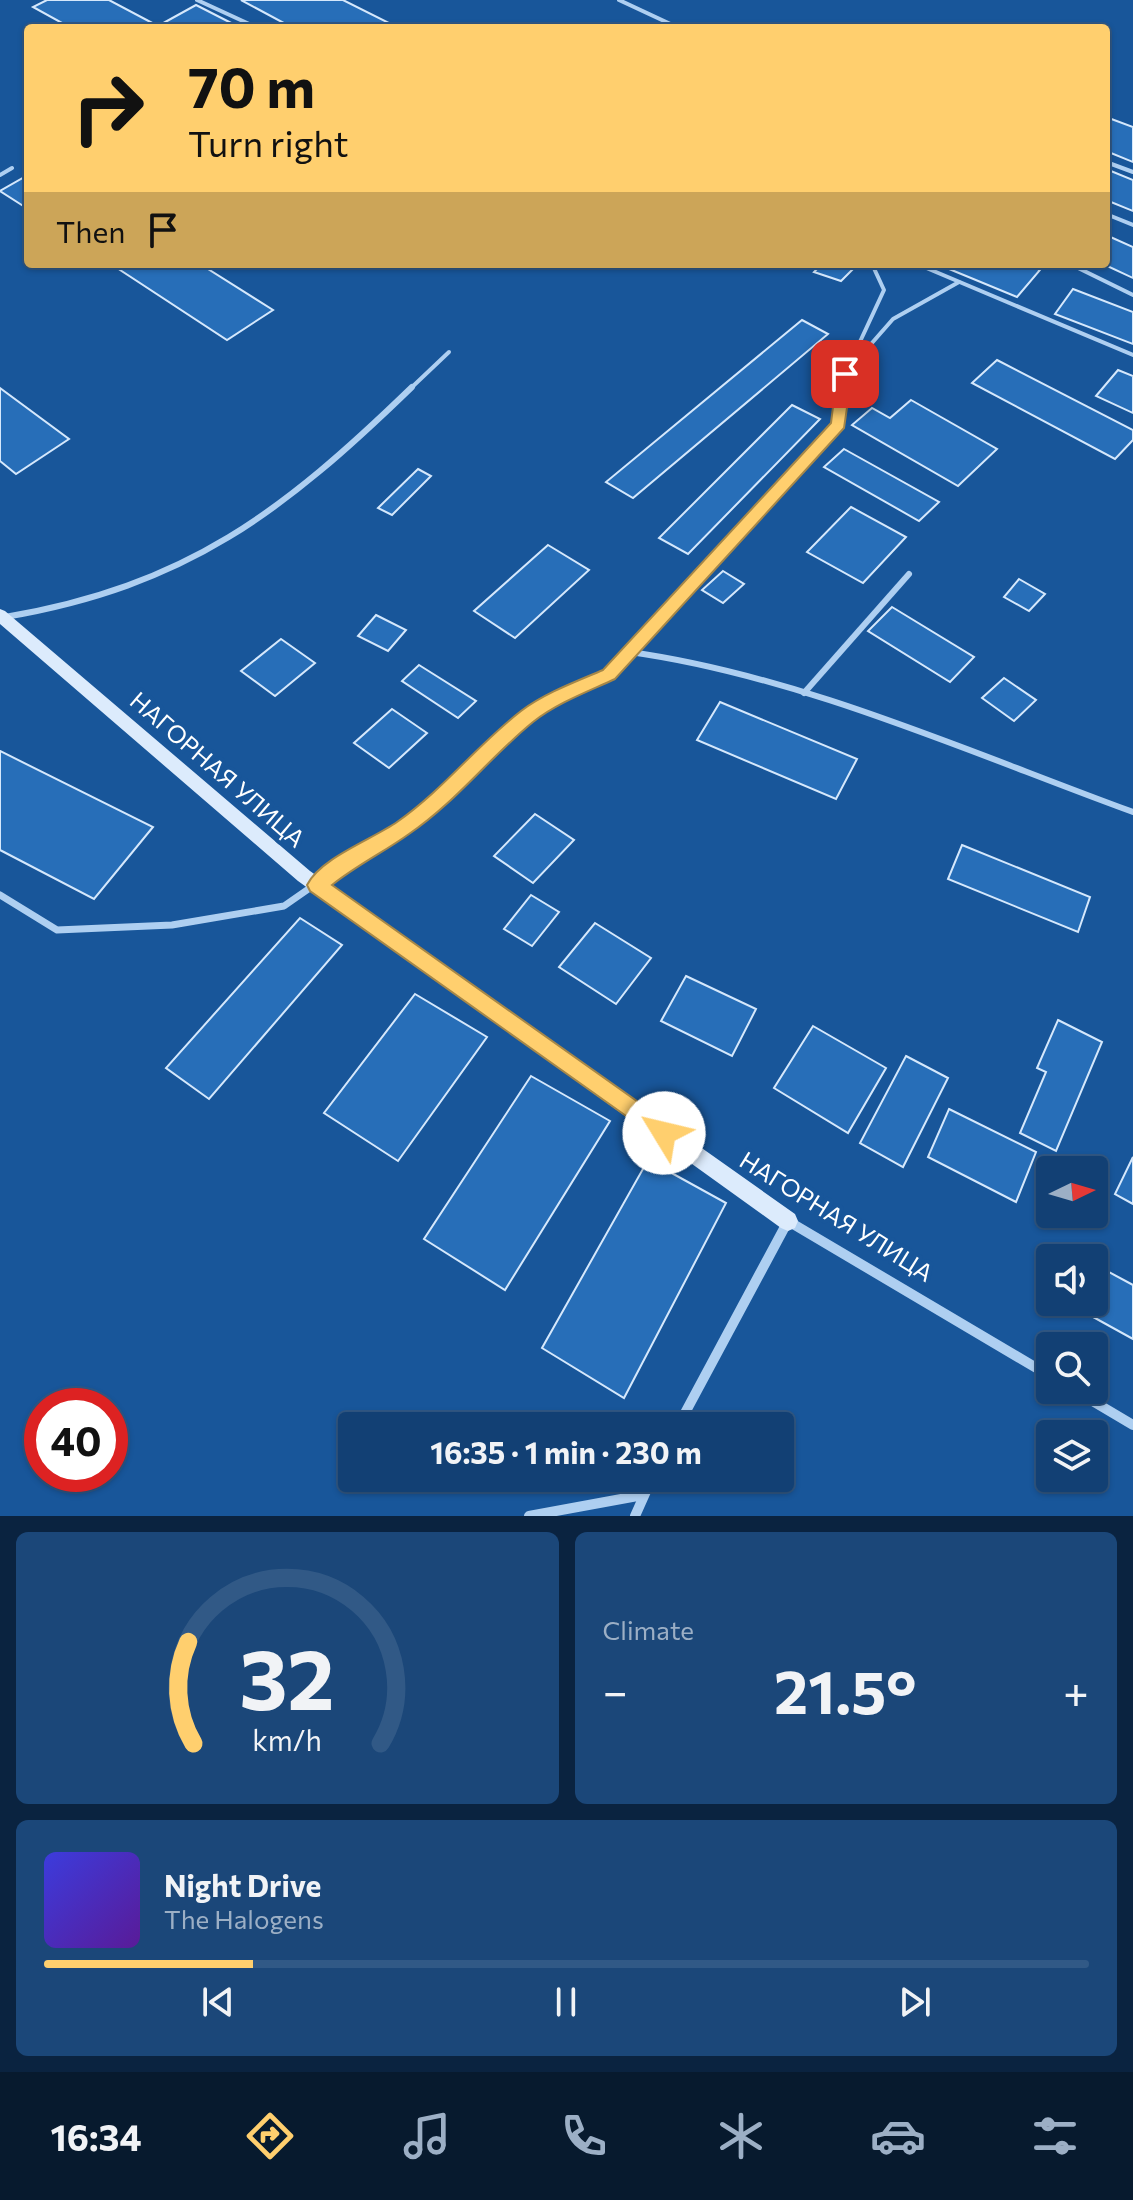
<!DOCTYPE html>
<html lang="en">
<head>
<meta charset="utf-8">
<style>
  body { margin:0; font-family:Commissioner,sans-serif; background:#1b4779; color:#f1f3f6; height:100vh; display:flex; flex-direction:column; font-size:30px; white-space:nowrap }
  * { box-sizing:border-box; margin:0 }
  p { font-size:26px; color:#9cafc5 }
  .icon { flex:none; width:44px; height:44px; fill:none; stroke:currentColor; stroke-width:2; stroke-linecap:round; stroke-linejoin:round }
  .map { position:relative; height:1516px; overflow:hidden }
  .side { display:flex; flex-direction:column; gap:16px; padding:16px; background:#0a2340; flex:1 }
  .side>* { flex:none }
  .guide { position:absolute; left:24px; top:24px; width:1086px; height:244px; border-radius:8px; box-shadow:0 2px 6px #0004,0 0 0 2px #315986; background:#ffcf6e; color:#111; overflow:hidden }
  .needle { width:52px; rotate:85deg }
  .controls { position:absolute; left:1036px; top:1156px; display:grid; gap:16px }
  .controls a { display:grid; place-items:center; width:72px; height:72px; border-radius:8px; background:#124074; box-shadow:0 2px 6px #0004,0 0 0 2px #315986; font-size:40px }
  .speed { position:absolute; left:24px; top:1388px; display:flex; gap:16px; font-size:40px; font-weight:700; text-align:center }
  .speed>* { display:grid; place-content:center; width:104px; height:104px; border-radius:50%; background:#124074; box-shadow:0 2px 6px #0004,0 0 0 2px #315986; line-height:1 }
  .speed .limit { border:12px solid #d22; background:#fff; color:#111 }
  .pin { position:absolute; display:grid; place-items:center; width:68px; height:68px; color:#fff; margin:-34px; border-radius:16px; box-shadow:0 4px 12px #0006 }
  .me { position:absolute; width:88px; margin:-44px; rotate:306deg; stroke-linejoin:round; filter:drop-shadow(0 0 6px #0008) }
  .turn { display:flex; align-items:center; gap:28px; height:168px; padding:0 32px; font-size:36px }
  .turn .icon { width:104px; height:104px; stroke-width:2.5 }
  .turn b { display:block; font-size:56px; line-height:68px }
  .then { display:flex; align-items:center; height:76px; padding:0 32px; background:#0003; gap:16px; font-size:30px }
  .big { font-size:60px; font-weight:700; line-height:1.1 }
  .side .tile { flex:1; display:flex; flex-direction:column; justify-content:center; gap:12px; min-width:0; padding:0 28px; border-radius:12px; background:#1b4779 }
  .side .dial { align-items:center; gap:0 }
  .dial svg { height:208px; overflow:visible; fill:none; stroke:#315986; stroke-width:7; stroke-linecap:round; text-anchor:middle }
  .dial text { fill:#f1f3f6; stroke:none }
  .song { display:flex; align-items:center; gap:24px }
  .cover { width:96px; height:96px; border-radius:12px; background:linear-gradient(135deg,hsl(240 70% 55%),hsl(270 70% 35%)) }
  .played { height:8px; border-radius:4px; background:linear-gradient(90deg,#ffcf6e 20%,#315986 20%) }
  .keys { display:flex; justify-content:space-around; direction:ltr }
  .heat { display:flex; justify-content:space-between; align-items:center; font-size:44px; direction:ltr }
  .side .tiles { flex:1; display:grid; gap:16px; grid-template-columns:1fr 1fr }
  .tile:last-child { grid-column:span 2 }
  .trip { position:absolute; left:338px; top:1412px; width:456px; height:80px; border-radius:8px; background:#124074; box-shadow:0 2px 6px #0004,0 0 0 2px #315986; font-weight:700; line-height:80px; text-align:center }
  .menu { display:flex; height:128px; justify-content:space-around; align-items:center; background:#071a2e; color:#9cafc5 }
  .menu .icon { width:56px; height:56px }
  .menu .selected { color:#ffcf6e }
  .menu b { font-size:36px; color:#f1f3f6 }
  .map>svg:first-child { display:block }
  .building { fill:#276eb8; stroke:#d5e8fc; stroke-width:2 }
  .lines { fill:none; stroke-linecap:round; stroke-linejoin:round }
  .lane-far2 { stroke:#aecff1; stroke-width:4 }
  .lane-far1 { stroke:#aecff1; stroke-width:6 }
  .lane { stroke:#aecff1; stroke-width:7 }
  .street { stroke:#aecff1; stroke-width:10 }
  .secondary { fill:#dcebfc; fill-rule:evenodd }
  .route { fill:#ffcf6e; stroke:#a68748; stroke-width:2 }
  .labels { text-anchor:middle; stroke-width:8; stroke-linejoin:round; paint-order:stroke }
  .street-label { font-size:24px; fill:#fff; stroke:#18569a }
</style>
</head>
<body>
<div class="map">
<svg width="1133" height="1516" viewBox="0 0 1133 1516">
  <rect width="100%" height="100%" fill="#18569a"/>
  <g class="building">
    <path d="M47,0H109L158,26L196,5L241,28H71L33,7Z"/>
    <path d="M241,0H343L389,23L380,28H293Z"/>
    <path d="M1106,117L1133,127V162L1106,151Z"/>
    <path d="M1106,169L1133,180V211L1106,200Z"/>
    <path d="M28,175V209L0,191Z"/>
    <path d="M1106,235L1133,247V278L1103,264H1106Z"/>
    <path d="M111,264H200L273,310L227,340Z"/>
    <path d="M822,264H842L853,269L841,281L814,272Z"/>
    <path d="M937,264H1026L1040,270L1017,297Z"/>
    <path d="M1073,289L1133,312V344L1055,314Z"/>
    <path d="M802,320L828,334L633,498L606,482Z"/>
    <path d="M997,360L1133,430V440L1115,459L972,383Z"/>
    <path d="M1118,370L1133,376V413L1096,396Z"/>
    <path d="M0,388L69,439L16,474L0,461Z"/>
    <path d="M911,400L997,449L958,486L852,425L872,408L890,418Z"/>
    <path d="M792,405L820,419L688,554L659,538Z"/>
    <path d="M844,449L939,502L919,521L824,467Z"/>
    <path d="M418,469L431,476L392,515L378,508Z"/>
    <path d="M851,507L906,537L863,583L807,552Z"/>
    <path d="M548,545L589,570L515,638L474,611Z"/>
    <path d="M723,571L744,584L723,603L702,590Z"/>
    <path d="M1019,579L1045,594L1029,611L1004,597Z"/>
    <path d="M892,607L974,657L950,682L868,631Z"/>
    <path d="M376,615L406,630L388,651L358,636Z"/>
    <path d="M281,639L315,663L275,696L241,671Z"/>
    <path d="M419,665L476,701L458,718L402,681Z"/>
    <path d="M1004,678L1036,700L1014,721L982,698Z"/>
    <path d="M720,702L857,759L836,799L697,740Z"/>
    <path d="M392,709L427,733L389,768L354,743Z"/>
    <path d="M0,751L153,827L94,899L0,850Z"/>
    <path d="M535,814L574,840L533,883L494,856Z"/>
    <path d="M962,845L1090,897L1078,932L948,879Z"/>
    <path d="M531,895L559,912L532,946L504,929Z"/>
    <path d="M300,918L342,945L209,1099L166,1068Z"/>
    <path d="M595,923L651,958L616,1004L559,967Z"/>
    <path d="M686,976L756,1009L732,1056L661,1021Z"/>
    <path d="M415,994L487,1037L398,1161L324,1113Z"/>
    <path d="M1058,1020L1102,1042L1056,1151L1020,1133L1046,1072L1037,1068Z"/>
    <path d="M813,1026L886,1068L848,1133L774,1088Z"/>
    <path d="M906,1056L948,1078L903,1167L860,1143Z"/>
    <path d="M531,1076L610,1121L505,1290L424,1239Z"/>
    <path d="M949,1109L1036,1152L1016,1202L928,1157Z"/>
    <path d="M1133,1157V1204L1115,1194Z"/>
    <path d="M648,1160L726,1203L624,1398L542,1348Z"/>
    <path d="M1060,1246L1082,1258H1056Z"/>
    <path d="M1094,1264L1133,1285V1339L1066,1302H1094Z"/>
  </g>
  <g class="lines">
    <g class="lane-far2">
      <path d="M197,0L258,28"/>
      <path d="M619,0L679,28"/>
      <path d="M1106,162L1133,172"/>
      <path d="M0,175L12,168"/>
      <path d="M1106,214L1133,225"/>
      <path d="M917,264L1133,355"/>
      <path d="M1070,264L1133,295"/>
      <path d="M850,368L893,319L959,282"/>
      <path d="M410,389L449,352"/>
      <path d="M843,389L845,374L884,290L872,264"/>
    </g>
    <g class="lane-far1">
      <path d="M5,617C187,586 283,512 412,387"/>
      <path d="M630,652C801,676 971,753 1133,812"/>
      <path d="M804,693L909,574"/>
      <path d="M314,885C342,864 374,848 402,829C449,797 483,752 527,717C551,698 581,687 609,675L839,425L843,387"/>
    </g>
    <path class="lane" d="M0,895L57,930L172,925L284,906L317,883"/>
    <g class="street">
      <path d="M1074,1390L1133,1425"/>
      <path d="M678,1426L788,1221L1050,1376"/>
      <path d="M529,1516L643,1495"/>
      <path d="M635,1516L652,1478"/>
    </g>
    <path class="secondary" d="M0,609L5,611L310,871L795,1214L798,1221L795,1228L788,1231L781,1228L298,881L0,624Z"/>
  </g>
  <path class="route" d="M845,369L852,374L844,428L615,679C587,692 557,703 533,722C490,757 456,802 409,834C384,852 357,865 332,885L672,1126L675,1133L672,1140L664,1143L310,891L307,885C320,858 373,839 397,822C443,790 477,745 521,711C545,693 575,682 603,670L831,423L837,374Z"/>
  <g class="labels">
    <g class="street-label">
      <text transform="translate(217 770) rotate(41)" y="8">НАГОРНАЯ УЛИЦА</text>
      <text transform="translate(836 1217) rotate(32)" y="8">НАГОРНАЯ УЛИЦА</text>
    </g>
  </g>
</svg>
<div class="controls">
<a><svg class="needle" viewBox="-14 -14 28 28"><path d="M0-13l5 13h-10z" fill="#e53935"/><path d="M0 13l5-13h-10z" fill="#9cafc5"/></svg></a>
<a><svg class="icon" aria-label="sound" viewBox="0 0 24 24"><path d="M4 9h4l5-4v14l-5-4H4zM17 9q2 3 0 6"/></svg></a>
<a><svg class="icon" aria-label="search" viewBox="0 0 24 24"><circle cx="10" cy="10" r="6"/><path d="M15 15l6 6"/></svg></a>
<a><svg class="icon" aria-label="layers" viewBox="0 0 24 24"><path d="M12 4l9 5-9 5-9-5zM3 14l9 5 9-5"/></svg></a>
</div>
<div class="speed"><div class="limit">40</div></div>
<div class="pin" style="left:845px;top:374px;background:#d93025"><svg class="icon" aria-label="arrive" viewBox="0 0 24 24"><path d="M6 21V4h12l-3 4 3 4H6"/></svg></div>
<svg class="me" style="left:664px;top:1133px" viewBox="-20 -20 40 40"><circle r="19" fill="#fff"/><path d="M0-13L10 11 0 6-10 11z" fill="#ffcf6e"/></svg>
<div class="trip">16:35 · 1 min · 230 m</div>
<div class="guide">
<div class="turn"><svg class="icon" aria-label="right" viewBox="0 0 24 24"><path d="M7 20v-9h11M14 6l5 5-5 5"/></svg><div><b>70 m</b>Turn right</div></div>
<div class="then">Then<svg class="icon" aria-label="arrive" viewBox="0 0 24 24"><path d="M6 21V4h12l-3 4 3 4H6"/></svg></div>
</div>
</div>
<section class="side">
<div class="tiles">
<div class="tile dial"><svg viewBox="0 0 100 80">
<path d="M14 69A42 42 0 1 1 86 69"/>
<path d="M14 69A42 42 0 0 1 12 30" stroke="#ffcf6e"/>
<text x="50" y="56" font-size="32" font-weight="700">32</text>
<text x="50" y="72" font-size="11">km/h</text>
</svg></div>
<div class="tile"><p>Climate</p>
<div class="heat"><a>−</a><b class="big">21.5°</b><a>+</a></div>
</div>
<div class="tile">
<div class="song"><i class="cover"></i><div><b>Night Drive</b><p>The Halogens</p></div></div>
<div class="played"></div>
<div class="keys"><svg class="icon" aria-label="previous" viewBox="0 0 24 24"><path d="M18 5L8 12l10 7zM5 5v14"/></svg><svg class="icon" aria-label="pause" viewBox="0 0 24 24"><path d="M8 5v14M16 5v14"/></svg><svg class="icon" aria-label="next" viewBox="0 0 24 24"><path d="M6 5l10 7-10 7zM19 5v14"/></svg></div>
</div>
</div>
</section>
<nav class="menu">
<b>16:34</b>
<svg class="icon selected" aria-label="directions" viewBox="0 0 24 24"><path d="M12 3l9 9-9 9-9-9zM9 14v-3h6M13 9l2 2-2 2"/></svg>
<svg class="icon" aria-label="music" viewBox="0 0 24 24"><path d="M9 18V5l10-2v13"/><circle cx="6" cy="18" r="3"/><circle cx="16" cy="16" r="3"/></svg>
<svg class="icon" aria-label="phone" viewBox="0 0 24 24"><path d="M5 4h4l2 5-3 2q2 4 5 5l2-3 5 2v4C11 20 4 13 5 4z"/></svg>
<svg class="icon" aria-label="climate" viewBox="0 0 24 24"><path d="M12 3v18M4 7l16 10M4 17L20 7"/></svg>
<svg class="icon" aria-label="car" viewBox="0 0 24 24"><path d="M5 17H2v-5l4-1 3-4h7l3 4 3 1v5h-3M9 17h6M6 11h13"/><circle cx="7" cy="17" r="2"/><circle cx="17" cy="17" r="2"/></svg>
<svg class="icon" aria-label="filters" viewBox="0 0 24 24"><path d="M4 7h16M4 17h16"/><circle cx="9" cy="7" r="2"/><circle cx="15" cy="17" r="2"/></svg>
</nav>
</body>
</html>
